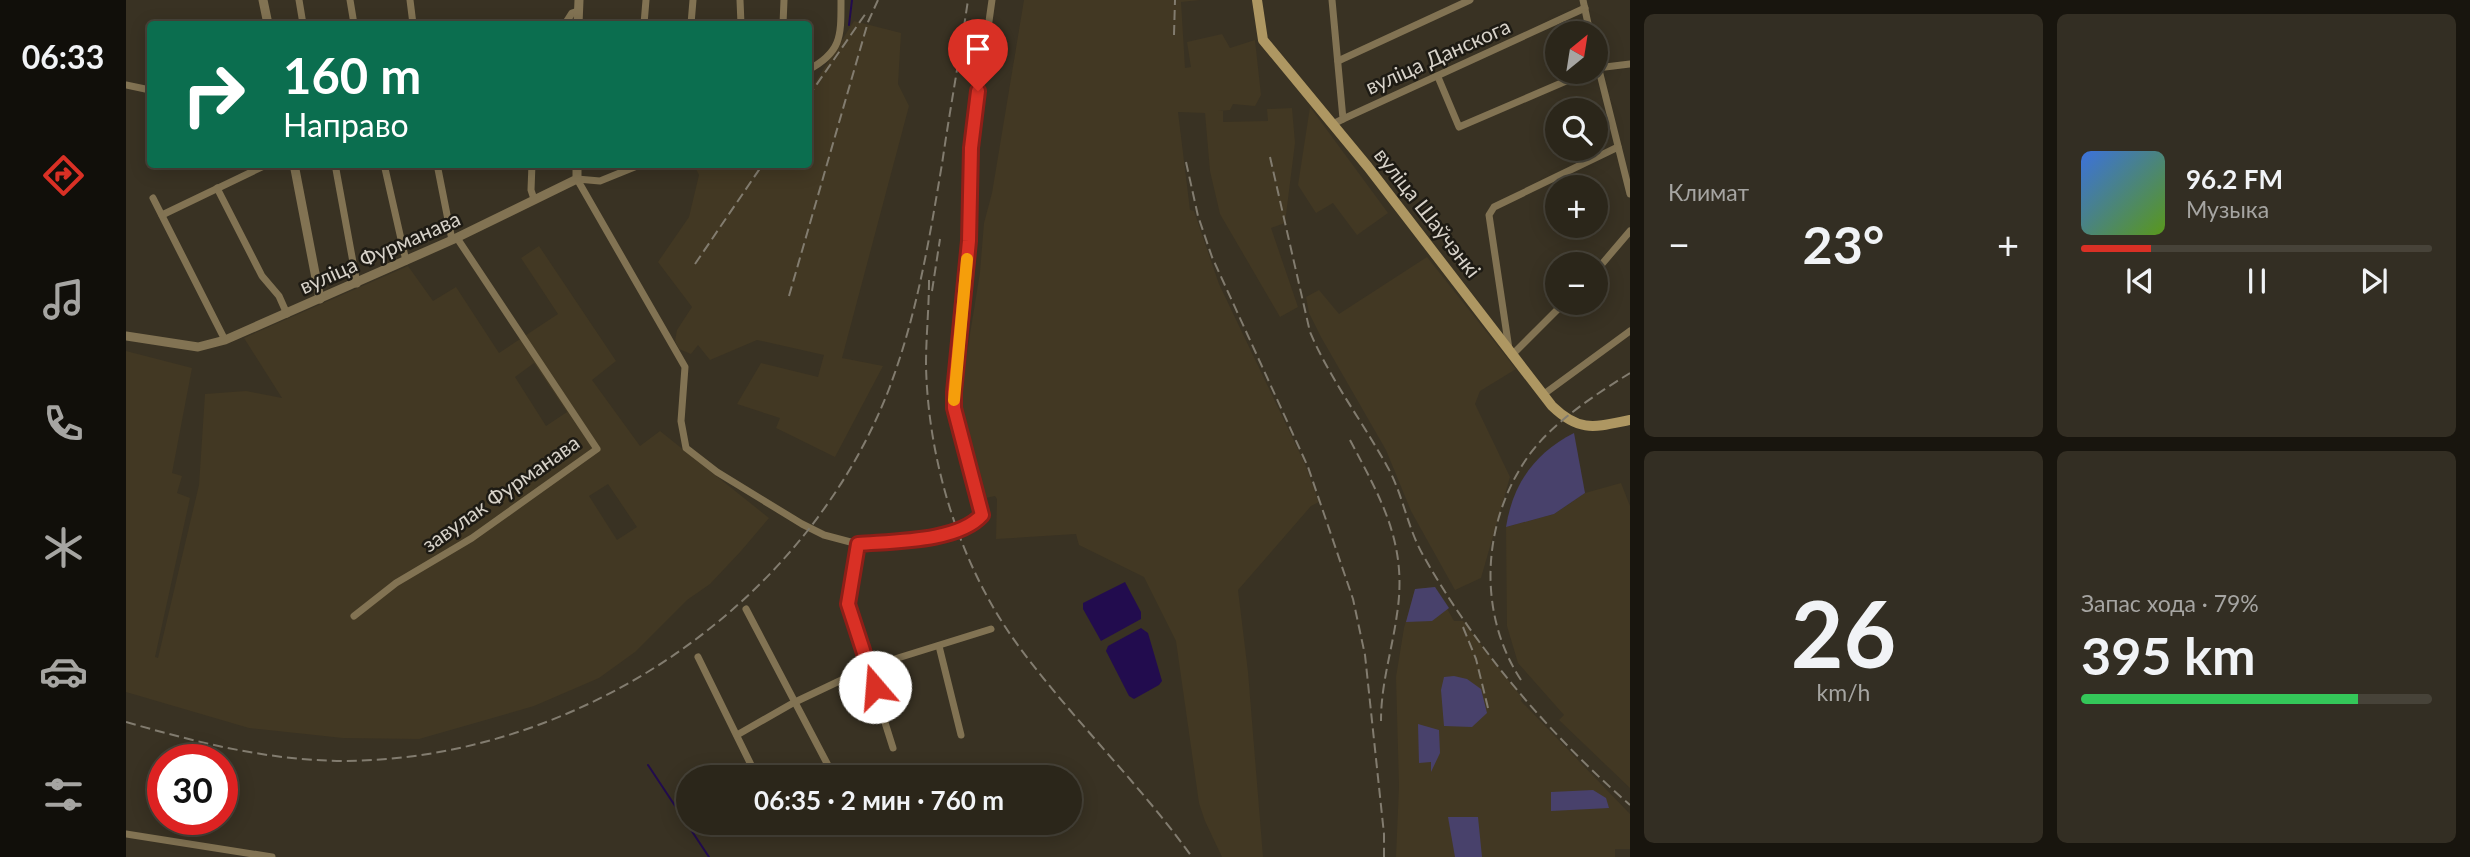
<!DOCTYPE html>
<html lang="ru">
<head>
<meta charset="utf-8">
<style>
  body { margin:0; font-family:Lato,sans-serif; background:#332e23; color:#f1f3f6; height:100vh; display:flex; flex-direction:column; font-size:26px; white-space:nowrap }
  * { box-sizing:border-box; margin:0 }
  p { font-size:23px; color:#a6a5a2 }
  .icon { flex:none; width:38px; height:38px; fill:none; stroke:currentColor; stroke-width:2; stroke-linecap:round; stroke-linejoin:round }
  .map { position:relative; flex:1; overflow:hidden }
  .drawer { display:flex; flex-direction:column; gap:14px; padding:14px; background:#18150e; width:840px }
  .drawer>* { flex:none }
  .banner { position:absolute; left:21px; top:21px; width:665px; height:147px; border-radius:7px; box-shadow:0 4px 18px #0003,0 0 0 2px #474339; background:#0b6e4f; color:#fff; overflow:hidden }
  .needle { width:46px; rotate:30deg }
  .tools { position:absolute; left:1419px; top:21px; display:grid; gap:14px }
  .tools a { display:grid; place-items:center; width:63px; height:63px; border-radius:50%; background:#2b261a; box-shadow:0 4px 18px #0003,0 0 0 2px #474339; font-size:35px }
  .speed { position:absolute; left:21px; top:744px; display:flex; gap:14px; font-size:35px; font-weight:700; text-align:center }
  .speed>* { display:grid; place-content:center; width:91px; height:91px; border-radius:50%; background:#2b261a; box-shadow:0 4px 18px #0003,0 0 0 2px #474339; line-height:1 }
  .speed .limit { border:10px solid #d22; background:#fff; color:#111 }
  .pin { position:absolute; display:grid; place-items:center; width:60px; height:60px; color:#fff; margin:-72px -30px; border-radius:50% 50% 50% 0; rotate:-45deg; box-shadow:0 0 7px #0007 }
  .pin .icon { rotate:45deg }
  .me { position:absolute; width:77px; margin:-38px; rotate:342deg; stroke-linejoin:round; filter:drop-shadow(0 0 5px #0008) }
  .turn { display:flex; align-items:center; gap:24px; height:147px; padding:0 21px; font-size:32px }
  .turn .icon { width:91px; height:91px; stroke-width:2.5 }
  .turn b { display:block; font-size:49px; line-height:60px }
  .big { font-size:52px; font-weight:700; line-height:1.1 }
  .drawer .tile { flex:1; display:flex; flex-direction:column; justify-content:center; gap:10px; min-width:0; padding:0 24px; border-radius:10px; background:#332e23 }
  .drawer .dial { align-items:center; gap:0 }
  .dial b { font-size:91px; line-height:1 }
  .song { display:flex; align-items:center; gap:21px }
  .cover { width:84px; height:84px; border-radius:10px; background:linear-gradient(135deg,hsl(220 70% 55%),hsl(90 70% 35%)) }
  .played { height:7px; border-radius:4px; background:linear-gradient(90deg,#d93025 20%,#474339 20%) }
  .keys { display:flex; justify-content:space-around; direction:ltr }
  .heat { display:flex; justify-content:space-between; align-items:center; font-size:38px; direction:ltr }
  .charge { height:10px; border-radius:5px; background:linear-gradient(90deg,#34c759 79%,#474339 0) }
  .drawer .tiles { flex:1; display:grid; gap:14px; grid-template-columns:repeat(2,1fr) }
  .trip { position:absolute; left:550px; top:765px; width:406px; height:70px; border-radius:35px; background:#2b261a; box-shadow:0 4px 18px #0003,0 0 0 2px #474339; font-weight:700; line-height:70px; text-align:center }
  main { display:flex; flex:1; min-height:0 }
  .menu { display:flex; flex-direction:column; width:126px; justify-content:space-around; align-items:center; background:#110f0a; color:#a6a5a2 }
  .menu .icon { width:49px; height:49px }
  .menu .current { color:#d93025 }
  .menu b { font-size:32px; color:#f1f3f6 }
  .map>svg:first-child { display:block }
  .built { fill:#423823; fill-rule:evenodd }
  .green { fill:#48416b }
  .water { fill:#220c4e }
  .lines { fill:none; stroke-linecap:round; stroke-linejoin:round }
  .stream { stroke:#220c4e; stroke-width:2 }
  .minor { stroke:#827353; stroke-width:7 }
  .tertiary { stroke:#827353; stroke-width:9 }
  .secondary { stroke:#ae9762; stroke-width:10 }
  .rail { stroke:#827c6f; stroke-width:2; stroke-dasharray:10 5; stroke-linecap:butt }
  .route-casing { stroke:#8d1f18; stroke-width:18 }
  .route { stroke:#d93025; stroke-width:12 }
  .slow { stroke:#f59e0b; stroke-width:12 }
  .labels { text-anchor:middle; stroke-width:5; stroke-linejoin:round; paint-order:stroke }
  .street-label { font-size:21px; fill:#d7d2c9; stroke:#1e1b14 }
</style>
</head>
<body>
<main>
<nav class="menu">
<b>06:33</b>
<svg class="icon current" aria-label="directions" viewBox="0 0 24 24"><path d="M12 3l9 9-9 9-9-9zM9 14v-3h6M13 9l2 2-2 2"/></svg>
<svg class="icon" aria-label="music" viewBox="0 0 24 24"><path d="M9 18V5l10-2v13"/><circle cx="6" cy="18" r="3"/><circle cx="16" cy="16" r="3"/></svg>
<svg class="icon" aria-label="phone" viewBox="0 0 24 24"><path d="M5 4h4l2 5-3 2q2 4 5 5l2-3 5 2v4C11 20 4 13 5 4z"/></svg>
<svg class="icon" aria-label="climate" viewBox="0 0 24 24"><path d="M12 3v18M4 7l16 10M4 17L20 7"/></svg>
<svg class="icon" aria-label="car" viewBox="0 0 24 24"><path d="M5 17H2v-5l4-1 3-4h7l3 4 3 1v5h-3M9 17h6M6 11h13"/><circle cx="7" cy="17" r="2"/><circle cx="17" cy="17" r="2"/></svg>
<svg class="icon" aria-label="filters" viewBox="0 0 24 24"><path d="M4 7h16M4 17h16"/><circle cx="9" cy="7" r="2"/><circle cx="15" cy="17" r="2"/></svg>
</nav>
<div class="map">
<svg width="1504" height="857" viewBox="0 0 1504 857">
  <rect width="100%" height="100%" fill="#393223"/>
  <g class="built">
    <path d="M898,0H1074L1055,2L1059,68L1065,67L1061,42L1096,34L1104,48L1129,40L1135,95L1129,106L1107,104L1104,110L1092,111H1097V122L1142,121L1141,109L1166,108L1169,143L1159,223L1145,228L1172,307L1154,317L1094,214L1084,171L1079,113L1052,112L1064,210L1068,211L1093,284L1179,464L1193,502L1185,506L1112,590L1122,672L1137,857H1096L1079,821L1073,803L1050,641L1018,577L953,545L950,534L870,539L871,499L869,496L855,499L839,435L834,396L854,272L858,223L866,193Z"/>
    <path d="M728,21L775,33L772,84L783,106L716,358L757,366L709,457L650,428L654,418L611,404L635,363L692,377L698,355L631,340L584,360L572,345L565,354L553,349L549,341L551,330L566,307L532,262L563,217L573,175L568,165L682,164L683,92Z"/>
    <path d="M1184,107L1262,213L1231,235L1207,203L1190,213L1172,185Z"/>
    <path d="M413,246L490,361L466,380L514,446L534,431L643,518L615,551L584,584L561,600L509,652L473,678L408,706L293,739L217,738L123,728L0,692V351L66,368L46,473L56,476L51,493L64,498L29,657L32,658L73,485L79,394L120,391L156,398L118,338L282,266L307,301L330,287L373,353L432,314L395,258ZM408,363L441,412L420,426L389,377ZM482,484L511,527L491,540L463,496Z"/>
    <path d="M1301,257L1390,369L1354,391L1349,404L1384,477L1355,578L1329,590L1285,511L1260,450L1195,337L1183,313L1180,297L1193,290L1213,314Z"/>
    <path d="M1495,483L1504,506V788L1433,720L1438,715L1392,663L1381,626L1380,527L1428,514L1459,493Z"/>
    <path d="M1309,587L1328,621H1337L1396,698L1395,701L1504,814V849H1489V857H1270L1273,786L1270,677L1278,628L1289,589Z"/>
  </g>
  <g class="green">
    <path d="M1448,433L1459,493L1428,514L1380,527C1387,483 1409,453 1448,433Z"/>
    <path d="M1309,587L1323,608L1306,621L1280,622L1289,589Z"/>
    <path d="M1328,676L1341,679L1355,689L1361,713L1346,727L1318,726L1315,690L1318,677Z"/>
    <path d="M1292,724L1313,730L1314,753L1305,772V762L1293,763Z"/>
    <path d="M1467,790L1480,798L1483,808L1425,811V792Z"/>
    <path d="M1322,817H1352L1356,857H1329Z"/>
  </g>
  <g class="water">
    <path d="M999,582L1015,612V619L975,641L957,609V603Z"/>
    <path d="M1015,628L1022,633L1036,681L1033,685L1008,699L1003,696L980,651L982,646Z"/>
  </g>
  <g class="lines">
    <g class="stream">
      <path d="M723,25L726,0"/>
      <path d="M522,765L583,857"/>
    </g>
    <g class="minor">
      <path d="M173,0L177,24"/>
      <path d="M224,0L228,24"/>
      <path d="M284,0L287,24"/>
      <path d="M614,0L615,24"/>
      <path d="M1206,0L1217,119L1207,124"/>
      <path d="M1457,0L1464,33"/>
      <path d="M439,24L446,13L452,11"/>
      <path d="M518,24L520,0"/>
      <path d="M565,24L567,0"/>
      <path d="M657,24L658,0"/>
      <path d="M1470,58L1504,194"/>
      <path d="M1212,61L1344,0"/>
      <path d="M1471,68L1504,64"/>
      <path d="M682,70C716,52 715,36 715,0"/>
      <path d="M1312,77L1333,127L1461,72"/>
      <path d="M0,85L24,90"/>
      <path d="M24,90V148"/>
      <path d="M1217,119L1459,8"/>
      <path d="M209,164L231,284"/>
      <path d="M258,164L280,261"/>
      <path d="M311,164L326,240"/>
      <path d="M406,164L405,190L408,199"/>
      <path d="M451,179L559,367L555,421L560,448L591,472L676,524L698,535L732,544L796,538L832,530L848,524L856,515L828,408V376L843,241L845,148L866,0"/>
      <path d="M451,179L474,181L516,164"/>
      <path d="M91,188L136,276L153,296L161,314"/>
      <path d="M27,198L99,340"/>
      <path d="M36,215L142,164"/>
      <path d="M1470,271L1504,231"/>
      <path d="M1383,349L1363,215L1368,207L1492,147"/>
      <path d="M1387,354L1438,303"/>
      <path d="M1418,394L1504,331"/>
      <path d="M732,544L722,605L767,748"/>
      <path d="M620,609L704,769"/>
      <path d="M228,616L270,583L346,538L471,449L331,238"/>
      <path d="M813,646L835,735"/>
      <path d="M572,657L631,777"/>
      <path d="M611,735L667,703L743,667L865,629"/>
      <path d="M0,834L146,857"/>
    </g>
    <g class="tertiary">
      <path d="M137,0L142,24"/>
      <path d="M452,24L453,0"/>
      <path d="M168,164L194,299"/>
      <path d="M0,336L72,347L99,340L326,240L451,179V164"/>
    </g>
    <path class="secondary" d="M1131,0L1137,40L1242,167L1426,406C1454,433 1469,427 1504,420"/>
    <g class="rail">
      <path d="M1048,35L1049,0"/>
      <path d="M682,97L740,13"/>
      <path d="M1144,157L1184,332C1204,379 1236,421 1261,466C1277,494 1281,527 1297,555C1349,648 1424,735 1504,805"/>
      <path d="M1060,162L1072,216L1086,257L1182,467L1227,599L1239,655L1258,834V857"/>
      <path d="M569,264L637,164"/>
      <path d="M803,280C803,308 800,336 800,365C802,463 835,569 894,648C948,721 1013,783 1066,857"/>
      <path d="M806,291L814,239"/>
      <path d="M663,296L742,22L752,0"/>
      <path d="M1224,440C1255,499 1282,544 1271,614C1266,651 1255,683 1255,721"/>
      <path d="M1337,627L1350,659L1363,712"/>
      <path d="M1395,680C1351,613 1356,523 1401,458C1425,423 1469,395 1504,373"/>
      <path d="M0,722C73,743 144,761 221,761C453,758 679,606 763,389C791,315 803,241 816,164C824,109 834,55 842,0"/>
    </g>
  </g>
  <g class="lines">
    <defs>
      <path id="route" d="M749,687L722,604L732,544C767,541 832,542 856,515L828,408V392L843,241L845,148L852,91"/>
    </defs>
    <use href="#route" class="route-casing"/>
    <use href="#route" class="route"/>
    <path class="slow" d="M828,400L841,259"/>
  </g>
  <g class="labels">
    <g class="street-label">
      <text transform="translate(1312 57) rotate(-24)" y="7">вуліца Данскога</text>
      <text transform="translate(1301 213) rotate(52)" y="7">вуліца Шаўчэнкі</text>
      <text transform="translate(254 253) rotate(-24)" y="7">вуліца Фурманава</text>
      <text transform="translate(375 494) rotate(-35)" y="7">завулак Фурманава</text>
    </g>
  </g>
</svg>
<div class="tools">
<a><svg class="needle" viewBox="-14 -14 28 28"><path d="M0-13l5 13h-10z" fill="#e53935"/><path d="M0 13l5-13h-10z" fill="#a6a5a2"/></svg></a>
<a><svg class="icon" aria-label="search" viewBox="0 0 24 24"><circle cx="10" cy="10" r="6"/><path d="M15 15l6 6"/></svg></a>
<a>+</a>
<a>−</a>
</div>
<div class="speed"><div class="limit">30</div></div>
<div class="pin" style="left:852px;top:91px;background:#d93025"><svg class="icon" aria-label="arrive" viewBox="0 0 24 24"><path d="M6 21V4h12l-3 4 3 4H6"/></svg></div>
<svg class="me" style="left:749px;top:687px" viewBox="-20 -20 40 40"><circle r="19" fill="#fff"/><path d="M0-13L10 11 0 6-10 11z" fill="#d93025"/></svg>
<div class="trip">06:35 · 2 мин · 760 m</div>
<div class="banner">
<div class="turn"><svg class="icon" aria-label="right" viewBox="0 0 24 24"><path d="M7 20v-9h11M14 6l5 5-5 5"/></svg><div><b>160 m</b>Направо</div></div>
</div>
</div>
<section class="drawer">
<div class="tiles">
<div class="tile"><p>Климат</p>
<div class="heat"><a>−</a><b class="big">23°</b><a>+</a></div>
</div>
<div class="tile">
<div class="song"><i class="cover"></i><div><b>96.2 FM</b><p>Музыка</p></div></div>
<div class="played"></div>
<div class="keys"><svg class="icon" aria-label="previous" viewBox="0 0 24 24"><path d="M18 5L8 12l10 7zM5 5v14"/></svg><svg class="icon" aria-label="pause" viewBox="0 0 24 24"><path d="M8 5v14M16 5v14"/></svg><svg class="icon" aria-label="next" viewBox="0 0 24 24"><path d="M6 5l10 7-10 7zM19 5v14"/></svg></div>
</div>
<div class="tile dial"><b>26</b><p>km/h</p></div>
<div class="tile"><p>Запас хода · 79%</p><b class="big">395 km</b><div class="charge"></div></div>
</div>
</section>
</main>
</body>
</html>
